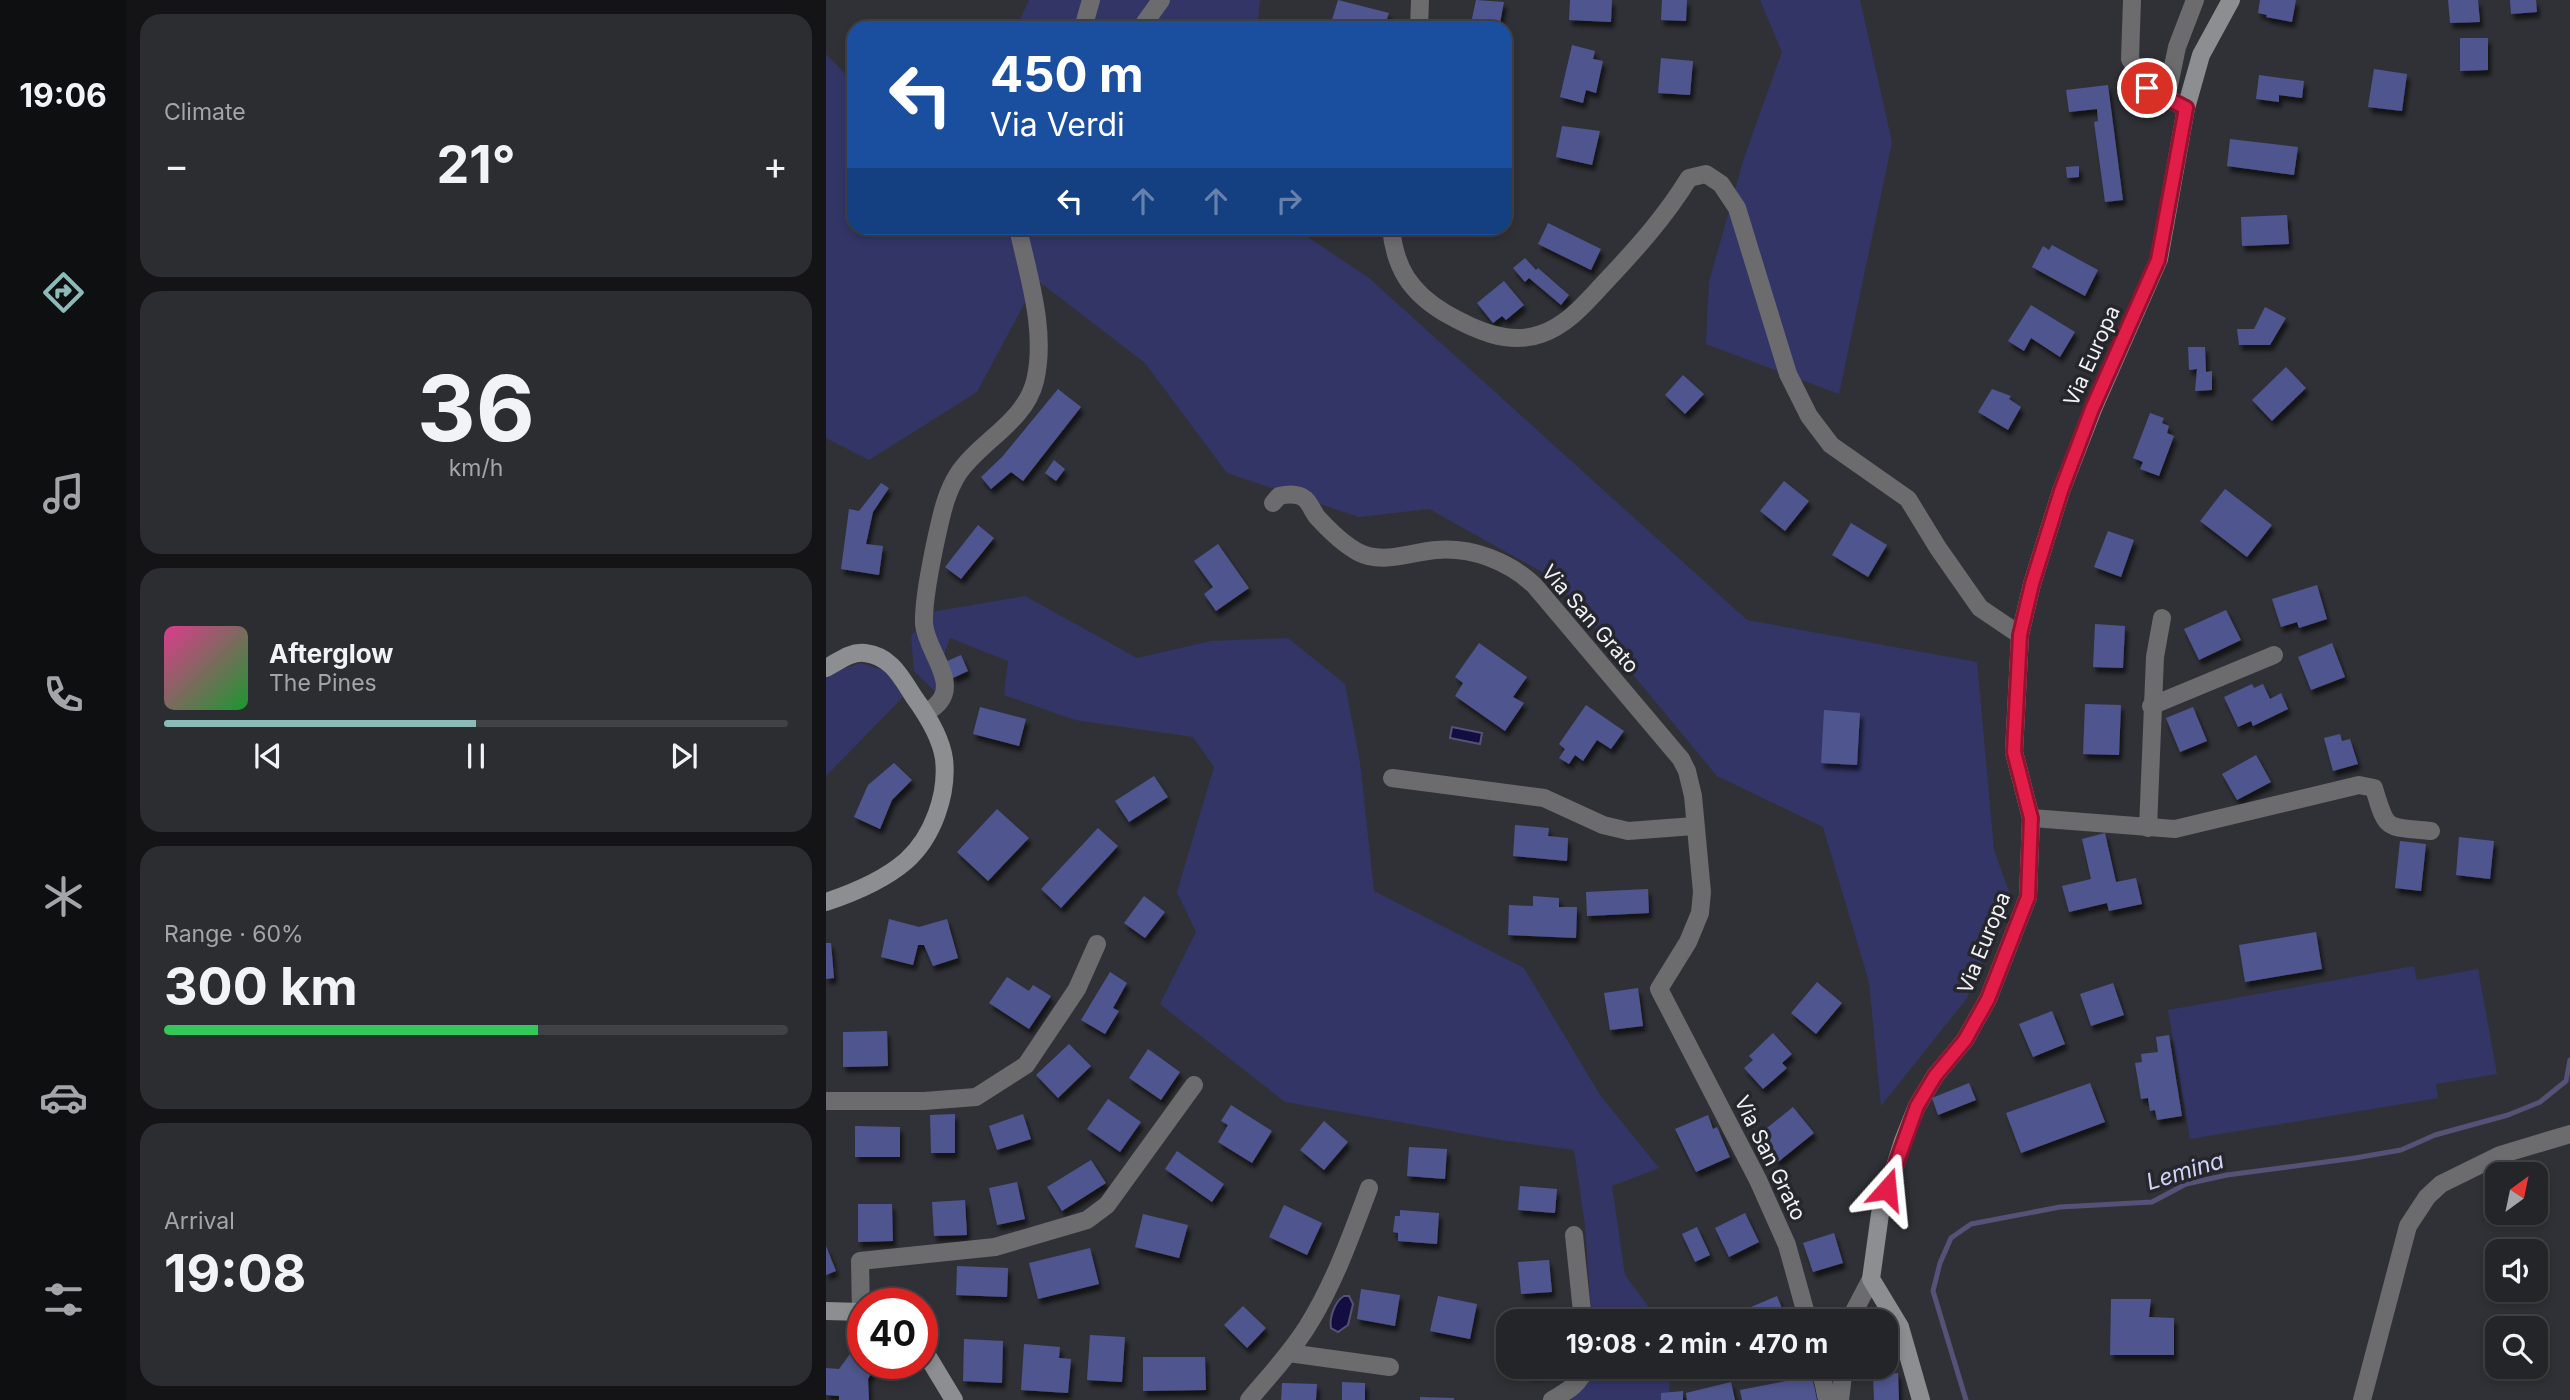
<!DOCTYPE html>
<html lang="en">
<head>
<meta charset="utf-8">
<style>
  body { margin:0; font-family:Inter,sans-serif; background:#2c2d30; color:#f1f3f6; height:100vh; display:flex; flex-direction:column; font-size:26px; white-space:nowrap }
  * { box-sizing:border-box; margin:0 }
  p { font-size:23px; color:#a3a5a8 }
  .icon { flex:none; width:38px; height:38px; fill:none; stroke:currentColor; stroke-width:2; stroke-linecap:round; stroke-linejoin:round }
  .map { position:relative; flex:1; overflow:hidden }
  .panel { display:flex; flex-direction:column; gap:14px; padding:14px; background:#141416; width:700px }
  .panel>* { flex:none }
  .guide { position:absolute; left:21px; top:21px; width:665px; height:214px; border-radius:21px; box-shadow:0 4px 10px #0003,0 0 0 2px #414245; background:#1a4fa0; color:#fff; overflow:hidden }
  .needle { width:46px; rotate:33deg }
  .fabs { position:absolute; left:1659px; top:1162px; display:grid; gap:14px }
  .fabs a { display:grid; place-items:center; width:63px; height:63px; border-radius:14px; background:#242528; box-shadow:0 4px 10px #0003,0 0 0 2px #414245; font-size:35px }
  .speed { position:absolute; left:21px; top:1288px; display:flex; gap:14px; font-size:35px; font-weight:700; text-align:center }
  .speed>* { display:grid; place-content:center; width:91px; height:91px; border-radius:50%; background:#242528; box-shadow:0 4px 10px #0003,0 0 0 2px #414245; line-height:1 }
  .speed .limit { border:10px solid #d22; background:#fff; color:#111 }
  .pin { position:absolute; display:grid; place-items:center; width:60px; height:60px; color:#fff; margin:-30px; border:4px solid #fff; border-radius:50%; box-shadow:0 2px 7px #0007 }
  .me { position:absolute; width:77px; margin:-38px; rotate:18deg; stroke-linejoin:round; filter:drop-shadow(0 0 5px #0008) }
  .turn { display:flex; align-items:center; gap:24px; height:147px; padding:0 28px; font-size:32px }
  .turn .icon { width:91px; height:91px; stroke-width:2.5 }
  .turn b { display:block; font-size:49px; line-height:60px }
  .lanes { display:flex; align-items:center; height:66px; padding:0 28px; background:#0003; justify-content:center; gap:35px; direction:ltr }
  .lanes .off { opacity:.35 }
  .big { font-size:52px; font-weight:700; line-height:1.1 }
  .panel .card { flex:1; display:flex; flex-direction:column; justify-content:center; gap:10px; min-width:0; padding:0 24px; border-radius:21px; background:#2c2d30 }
  .panel .dial { align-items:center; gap:0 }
  .dial b { font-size:91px; line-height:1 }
  .song { display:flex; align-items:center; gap:21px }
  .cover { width:84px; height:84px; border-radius:10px; background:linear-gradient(135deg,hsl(330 70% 55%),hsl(130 70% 35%)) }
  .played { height:7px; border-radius:4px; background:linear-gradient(90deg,#8bbbb9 50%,#414245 50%) }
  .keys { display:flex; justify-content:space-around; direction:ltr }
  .heat { display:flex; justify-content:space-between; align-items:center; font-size:38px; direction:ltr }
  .charge { height:10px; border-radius:5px; background:linear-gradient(90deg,#34c759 60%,#414245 0) }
  .trip { position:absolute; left:670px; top:1309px; width:402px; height:70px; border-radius:21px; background:#242528; box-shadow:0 4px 10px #0003,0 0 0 2px #414245; font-weight:700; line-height:70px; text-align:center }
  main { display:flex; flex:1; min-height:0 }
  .menu { display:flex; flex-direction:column; width:126px; justify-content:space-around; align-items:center; background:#0e0f10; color:#a3a5a8 }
  .menu .icon { width:49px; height:49px }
  .menu .current { color:#8bbbb9 }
  .menu b { font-size:32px; color:#f1f3f6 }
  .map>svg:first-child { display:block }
  .green { fill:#333566 }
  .water { fill:#120e41; stroke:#555277; stroke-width:2 }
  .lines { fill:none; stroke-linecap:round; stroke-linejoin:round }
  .stream { stroke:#555277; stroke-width:5 }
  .building { fill:#50558e; filter:url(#shadow) }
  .street { stroke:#6c6c6f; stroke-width:18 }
  .secondary { stroke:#8d8e92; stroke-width:18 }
  .route-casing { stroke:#92132f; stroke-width:18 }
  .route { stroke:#e11d48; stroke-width:12 }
  .labels { text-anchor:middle; stroke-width:7; stroke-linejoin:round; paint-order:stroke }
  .street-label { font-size:21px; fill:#f2f2f6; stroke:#26272c }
  .water-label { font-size:23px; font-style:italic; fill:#d0d5f8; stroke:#26272c }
</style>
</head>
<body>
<main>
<nav class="menu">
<b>19:06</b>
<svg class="icon current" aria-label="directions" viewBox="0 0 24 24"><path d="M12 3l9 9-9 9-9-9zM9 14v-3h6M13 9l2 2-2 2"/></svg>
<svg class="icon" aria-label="music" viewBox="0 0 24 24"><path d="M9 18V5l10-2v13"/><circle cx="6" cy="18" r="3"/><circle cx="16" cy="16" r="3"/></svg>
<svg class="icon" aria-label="phone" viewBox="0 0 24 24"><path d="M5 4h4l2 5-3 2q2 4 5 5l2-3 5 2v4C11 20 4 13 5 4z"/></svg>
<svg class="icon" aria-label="climate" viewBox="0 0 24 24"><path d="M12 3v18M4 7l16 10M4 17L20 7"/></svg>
<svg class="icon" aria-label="car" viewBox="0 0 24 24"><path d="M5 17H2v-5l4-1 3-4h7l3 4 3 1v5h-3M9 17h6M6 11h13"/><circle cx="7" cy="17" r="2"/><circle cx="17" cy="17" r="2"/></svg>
<svg class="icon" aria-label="filters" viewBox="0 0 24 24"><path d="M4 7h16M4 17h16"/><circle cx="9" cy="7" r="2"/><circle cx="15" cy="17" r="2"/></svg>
</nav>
<section class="panel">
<div class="card"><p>Climate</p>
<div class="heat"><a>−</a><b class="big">21°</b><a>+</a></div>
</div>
<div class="card dial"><b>36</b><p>km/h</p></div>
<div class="card">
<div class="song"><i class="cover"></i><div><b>Afterglow</b><p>The Pines</p></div></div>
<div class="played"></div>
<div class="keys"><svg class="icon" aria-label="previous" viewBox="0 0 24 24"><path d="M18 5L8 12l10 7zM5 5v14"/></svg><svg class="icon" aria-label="pause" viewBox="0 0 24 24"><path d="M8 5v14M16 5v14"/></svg><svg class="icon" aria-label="next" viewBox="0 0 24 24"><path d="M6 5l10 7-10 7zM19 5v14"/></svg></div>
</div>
<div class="card"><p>Range · 60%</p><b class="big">300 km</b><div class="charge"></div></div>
<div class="card"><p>Arrival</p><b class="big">19:08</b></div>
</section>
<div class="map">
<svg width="1744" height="1400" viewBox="0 0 1744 1400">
  <defs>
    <filter id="shadow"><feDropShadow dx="3" dy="5.5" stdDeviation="2" flood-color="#0009"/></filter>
  </defs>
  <rect width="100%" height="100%" fill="#303136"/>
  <g class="green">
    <path d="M203,0H434L431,28H190Z"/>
    <path d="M934,0H1034L1066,142L1013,394L880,344L883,282L918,158L956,52Z"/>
    <path d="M0,54L28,83V228H468L543,278L921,620L1151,662L1168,850L1184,894L1141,998L1055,1106L1043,982L997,827L891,776L727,578L603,509L533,517L401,473L319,363L211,280L151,392L43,460L0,438Z"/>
    <path d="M199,596L311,658L385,641L462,638L519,684L534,763L548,891L698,968L774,1095L833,1168L786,1186L799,1275L833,1321H766L759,1225L748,1150L675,1140L459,1102L334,1004L370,932L351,892L388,767L367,737L249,720L178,695L182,661L124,638L117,657L122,704L88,671L85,636L105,612Z"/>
    <path d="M35,663L61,671L77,697L0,776V677L10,671Z"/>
    <path d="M1588,966L1591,980L1652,969L1671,1074L1610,1084L1612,1098L1364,1139L1342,1010Z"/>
    <path d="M769,1367H846L842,1400H745L769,1372Z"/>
  </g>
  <g class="water">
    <path d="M626,727L656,733L654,744L624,738Z"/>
    <path d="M518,1296H523L527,1304L522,1325L512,1332L505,1328C503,1318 509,1301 518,1296Z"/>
  </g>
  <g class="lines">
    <path class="stream" d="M1140,1400L1107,1291L1114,1263L1125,1238L1145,1224L1234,1207L1326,1202L1360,1184L1401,1175L1529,1158L1575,1150L1609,1135L1682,1115L1714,1102L1740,1081L1744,1060"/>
  </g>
  <g class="building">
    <path d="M512,0L563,13L558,28H523L505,23Z"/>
    <path d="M650,0L678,2L673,28H644Z"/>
    <path d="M744,0H786L785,22L743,20Z"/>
    <path d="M836,0H861L860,21L835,20Z"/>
    <path d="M1434,0H1470L1466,22L1440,17L1441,15L1432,13Z"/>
    <path d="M1622,0H1652L1654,22L1624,23Z"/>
    <path d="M1684,0H1710L1711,12L1685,14Z"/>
    <path d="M1634,38H1662V70L1634,71Z"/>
    <path d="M746,45L769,51L767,59L777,61L770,93L760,90L757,103L734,97Z"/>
    <path d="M835,58L867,61L864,95L832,93Z"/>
    <path d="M1548,69L1581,74L1576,111L1542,107Z"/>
    <path d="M1433,75L1478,81L1476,98L1453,95V102L1430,99Z"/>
    <path d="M1282,85L1297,200L1279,202L1268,122L1272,121L1271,109L1243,112L1240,90Z"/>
    <path d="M736,126L774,131L766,165L730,157Z"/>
    <path d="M1404,139L1472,147L1468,175L1401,166Z"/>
    <path d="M1253,166V177L1241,178L1240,167Z"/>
    <path d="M1461,215L1463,244L1416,246L1415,217Z"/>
    <path d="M722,223L775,249L765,270L712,244Z"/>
    <path d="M1226,245L1272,270L1259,296L1206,267L1217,246L1223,250Z"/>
    <path d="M699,258L710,270L712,268L743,295L735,305L703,278L699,282L687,268Z"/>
    <path d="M678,281L698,305L680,320L676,316L667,323L651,303Z"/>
    <path d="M1205,305L1249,332L1234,357L1205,338L1198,351L1182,341Z"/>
    <path d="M1439,307L1460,318L1444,345H1413L1411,329H1428Z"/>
    <path d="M1362,347H1379L1380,372L1386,371V390L1369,391L1371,369L1363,370Z"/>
    <path d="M1460,367L1480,388L1446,421L1426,400Z"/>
    <path d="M857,375L878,394L859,414L839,395Z"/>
    <path d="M232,389L255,407L197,481L185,472L165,489L155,477L176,457Z"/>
    <path d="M1166,389L1185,396L1183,399L1195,407L1182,430L1152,412Z"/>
    <path d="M1324,413L1338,418L1336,423L1343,426L1341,433L1348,436L1333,476L1314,469L1317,462L1307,458Z"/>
    <path d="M228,460L239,469L230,481L219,473Z"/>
    <path d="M958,481L983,501L959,531L934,511Z"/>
    <path d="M55,483L63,488L47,512L40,544L57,546L53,575L15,569L23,509L33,511Z"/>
    <path d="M1399,489L1446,525L1421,557L1374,521Z"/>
    <path d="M1025,523L1061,545L1042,577L1006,555Z"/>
    <path d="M152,525L168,538L135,579L119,567Z"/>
    <path d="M1282,531L1308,540L1295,577L1268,567Z"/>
    <path d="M392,544L423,588L390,611L378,594L387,587L368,561Z"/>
    <path d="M1491,585L1501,619L1473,628L1471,622L1455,627L1446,599Z"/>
    <path d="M1400,610L1415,640L1373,660L1358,629Z"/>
    <path d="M1269,624L1299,626L1297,668L1267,667Z"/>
    <path d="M653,643L701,677L687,697L698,703L679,731L629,696L637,683L629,677Z"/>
    <path d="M1506,643L1519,677L1485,690L1472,657Z"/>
    <path d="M135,655L142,671L127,678L119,662Z"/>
    <path d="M1426,684L1428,688L1437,684L1444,699L1455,693L1462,709L1427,726L1425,721L1412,727L1398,697Z"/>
    <path d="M1259,704L1295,705L1293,755L1257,754Z"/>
    <path d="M760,705L798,731L785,749L771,740L757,761L749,755L743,764L733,758L739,749L733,744Z"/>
    <path d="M154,707L200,719L193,746L147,734Z"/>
    <path d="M1367,707L1381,741L1354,752L1340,718Z"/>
    <path d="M998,710L1034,713L1031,765L995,763Z"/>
    <path d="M1514,734L1516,741L1524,739L1532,764L1507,771L1498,738Z"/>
    <path d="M1430,755L1445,782L1411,800L1396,774Z"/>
    <path d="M68,763L86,780L66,800L54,829L28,817L42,785Z"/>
    <path d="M328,776L342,797L303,822L289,801Z"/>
    <path d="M171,809L203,838L162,881L131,852Z"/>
    <path d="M689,825L723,828L722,836L742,838L741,861L687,856Z"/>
    <path d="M272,828L292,846L235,908L215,889Z"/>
    <path d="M1279,833L1290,882L1310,878L1316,904L1283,911L1281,903L1243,912L1236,886L1265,879L1256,839Z"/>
    <path d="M1633,837L1668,841L1664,879L1630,875Z"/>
    <path d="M1574,841L1600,844L1595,891L1569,888Z"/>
    <path d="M822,889L823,913L761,916L760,892Z"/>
    <path d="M318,896L339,912L319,938L298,923Z"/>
    <path d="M707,896L733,898V907H751L750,938L682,935L683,905L707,906Z"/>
    <path d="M63,919L93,927L121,919L132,958L107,966L98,945H92L87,965L55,957Z"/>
    <path d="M1490,932L1496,969L1419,982L1413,945Z"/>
    <path d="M0,943H5L8,978L0,979Z"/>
    <path d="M284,972L301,983L287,1008L293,1011L279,1034L255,1020Z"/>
    <path d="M181,977L203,991L207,985L225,996L203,1029L163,1003Z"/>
    <path d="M991,982L1016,1003L990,1034L965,1013Z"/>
    <path d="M1287,983L1298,1015L1265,1026L1254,994Z"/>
    <path d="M812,988L817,1026L784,1030L778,993Z"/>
    <path d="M1226,1011L1239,1044L1207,1057L1193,1024Z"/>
    <path d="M61,1031L62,1066L17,1067V1032Z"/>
    <path d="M947,1033L966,1054L956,1063L961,1068L937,1089L918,1068L927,1060L923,1056Z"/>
    <path d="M1343,1035L1356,1116L1331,1120L1329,1110L1324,1111L1322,1098L1315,1099L1309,1063L1316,1062L1315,1054L1332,1052L1330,1037Z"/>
    <path d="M243,1044L265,1066L232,1098L210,1075Z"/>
    <path d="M322,1049L354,1072L335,1100L303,1078Z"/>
    <path d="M1143,1083L1150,1100L1112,1115L1106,1098Z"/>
    <path d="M1264,1083L1279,1122L1195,1153L1180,1113Z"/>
    <path d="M282,1099L315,1122L294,1152L261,1129Z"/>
    <path d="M405,1105L446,1131L426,1163L392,1142L402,1125L395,1121Z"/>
    <path d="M967,1107L988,1133L952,1162L931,1136Z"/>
    <path d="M129,1114V1153H105L104,1115Z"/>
    <path d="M197,1114L205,1139L171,1150L163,1126Z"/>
    <path d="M882,1115L887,1129L891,1127L904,1157L870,1172L849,1129Z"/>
    <path d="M498,1121L522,1142L498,1170L474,1150Z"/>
    <path d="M29,1126L74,1127V1157H29Z"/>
    <path d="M583,1147L621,1149L619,1179L581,1176Z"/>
    <path d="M351,1151L398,1184L386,1202L339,1169Z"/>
    <path d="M265,1160L280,1183L236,1211L221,1187Z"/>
    <path d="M191,1182L199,1219L171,1225L163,1188Z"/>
    <path d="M694,1186L731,1189L729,1213L692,1210Z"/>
    <path d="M139,1200L141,1235L108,1236L106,1202Z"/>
    <path d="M32,1204H66L67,1241L32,1242Z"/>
    <path d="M458,1205L496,1223L481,1255L443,1237Z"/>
    <path d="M574,1210L613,1213L611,1244L572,1241V1233L567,1232L569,1216H574Z"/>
    <path d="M919,1213L933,1242L903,1257L889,1228Z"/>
    <path d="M317,1214L362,1225L353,1258L309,1247Z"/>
    <path d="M871,1227L884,1255L869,1262L856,1234Z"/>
    <path d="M1008,1233L1017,1263L987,1272L977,1243Z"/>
    <path d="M0,1246L10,1271L0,1275Z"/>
    <path d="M264,1248L273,1284L212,1299L203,1263Z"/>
    <path d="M723,1260L726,1292L695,1294L692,1262Z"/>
    <path d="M131,1266L182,1268L181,1297L130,1295Z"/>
    <path d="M535,1289L574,1295L569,1326L531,1319Z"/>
    <path d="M612,1296L651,1304L644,1339L604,1331Z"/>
    <path d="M951,1296L961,1321H909L906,1315Z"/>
    <path d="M1285,1299H1325L1323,1317L1348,1318V1355H1284Z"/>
    <path d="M417,1306L440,1328L421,1348L398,1325Z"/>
    <path d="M264,1335L299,1337L296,1382L261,1380Z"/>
    <path d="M138,1339L177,1341L176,1383L137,1381Z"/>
    <path d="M32,1343L37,1349V1363H49L50,1365L42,1379L43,1400H13V1396L0,1395V1368L13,1369Z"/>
    <path d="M198,1344L234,1347L233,1358L245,1359L242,1393L195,1390Z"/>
    <path d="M317,1357H379L380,1390L317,1391Z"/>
    <path d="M702,1367H735L736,1373L703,1375Z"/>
    <path d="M1072,1373L1073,1400H1048L1047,1375Z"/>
    <path d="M986,1376L991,1400H916L914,1390Z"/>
    <path d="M516,1382L539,1383V1400H516Z"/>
    <path d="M905,1382L909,1400H861L860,1393Z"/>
    <path d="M456,1383L491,1384L490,1400H455Z"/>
    <path d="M857,1391V1400H835V1393Z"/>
    <path d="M594,1397L628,1398V1400H594Z"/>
  </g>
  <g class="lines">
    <g class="street">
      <path d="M1306,0L1304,59L1321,88L1360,108"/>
      <path d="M257,28L265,0"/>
      <path d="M315,28L335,0"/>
      <path d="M593,28L594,0"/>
      <path d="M1340,100L1351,47L1369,0"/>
      <path d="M565,228C569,268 584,292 619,313C647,329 682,346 715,334C743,324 760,302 780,281C811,248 839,217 863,178L880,174L895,184L911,208L962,374L983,416L1005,445L1082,499L1112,548L1154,608L1194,635"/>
      <path d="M447,503L453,496C462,494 472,493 479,499C484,503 487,512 491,517C502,529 517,544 532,552C556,565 584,552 610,550C646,547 682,561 708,585L855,759L861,771L867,796L876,892L874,913L862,942L833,989L932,1180L961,1245L982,1321"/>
      <path d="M1325,706L1448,655"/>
      <path d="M99,713C143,690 101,656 98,624C97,601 106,558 111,535C116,513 120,493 132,474C154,441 199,422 209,381C221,331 202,275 192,228"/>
      <path d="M566,778L718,798L777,825L802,831L868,826"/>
      <path d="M1205,818L1349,829L1533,785L1548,788C1561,833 1560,826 1605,831"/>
      <path d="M1322,828L1329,657L1336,618"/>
      <path d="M0,1101H98L150,1097L200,1065L251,989L271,944"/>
      <path d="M748,1235L757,1321"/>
      <path d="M35,1312L34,1261L169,1247L261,1220L281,1205L368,1085"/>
      <path d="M1023,1321L1045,1279"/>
      <path d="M463,1353L564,1367"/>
      <path d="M994,1367L1001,1400"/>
      <path d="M423,1400C443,1376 464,1354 481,1327C508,1284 525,1236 543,1188"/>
      <path d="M726,1400C741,1391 754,1385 759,1367"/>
      <path d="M1014,1400L1018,1367"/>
      <path d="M1536,1400L1582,1226L1601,1197L1615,1184L1674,1155L1744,1134"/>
    </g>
    <g class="secondary">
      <path d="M0,668C12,662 24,651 39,653C65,656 75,677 88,697C101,715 115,737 118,759C122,794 107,837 80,861C58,880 27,893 0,902"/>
      <path d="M0,1311L37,1312"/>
      <path d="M96,1347L128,1400"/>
      <path d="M1095,1400L1074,1327L1045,1279L1054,1214L1077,1141L1091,1106L1109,1076L1139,1040L1162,999L1202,897L1205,818L1188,752L1194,635L1206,584L1235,491L1267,409L1333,259L1360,108L1375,55L1405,0"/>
    </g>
  </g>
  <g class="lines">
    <defs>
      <path id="route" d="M1061,1189L1091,1106L1109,1076L1139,1040L1162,999L1202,897L1205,818L1188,752L1194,635L1206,584L1235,491L1266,409L1332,260L1360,108L1321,88"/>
    </defs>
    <use href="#route" class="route-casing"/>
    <use href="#route" class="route"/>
  </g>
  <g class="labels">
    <g class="street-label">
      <text transform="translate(1266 356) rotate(-66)" y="7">Via Europa</text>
      <text transform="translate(764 619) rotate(49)" y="7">Via San Grato</text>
      <text transform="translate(1158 943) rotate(-68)" y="7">Via Europa</text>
      <text transform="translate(944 1158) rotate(64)" y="7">Via San Grato</text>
    </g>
    <g class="water-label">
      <text transform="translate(1359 1171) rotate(-17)" y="8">Lemina</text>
    </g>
  </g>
</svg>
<div class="fabs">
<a><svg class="needle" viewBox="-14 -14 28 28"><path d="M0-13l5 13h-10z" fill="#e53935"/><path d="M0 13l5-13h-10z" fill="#a3a5a8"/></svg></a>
<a><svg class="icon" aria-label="sound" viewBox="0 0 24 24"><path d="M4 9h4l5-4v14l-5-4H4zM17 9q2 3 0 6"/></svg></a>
<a><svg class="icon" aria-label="search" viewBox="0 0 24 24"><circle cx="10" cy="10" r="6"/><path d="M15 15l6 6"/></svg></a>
</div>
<div class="speed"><div class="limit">40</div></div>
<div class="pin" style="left:1321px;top:88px;background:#d93025"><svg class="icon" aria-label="arrive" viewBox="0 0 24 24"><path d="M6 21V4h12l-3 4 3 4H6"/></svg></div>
<svg class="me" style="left:1061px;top:1189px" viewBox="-20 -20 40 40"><path d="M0-17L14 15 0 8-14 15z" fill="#e11d48" stroke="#fff" stroke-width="4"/></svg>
<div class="trip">19:08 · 2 min · 470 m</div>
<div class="guide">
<div class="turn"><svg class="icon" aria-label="left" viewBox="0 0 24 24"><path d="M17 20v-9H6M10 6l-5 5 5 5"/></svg><div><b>450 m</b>Via Verdi</div></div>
<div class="lanes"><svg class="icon" aria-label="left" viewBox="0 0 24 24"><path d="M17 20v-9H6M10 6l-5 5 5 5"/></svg><svg class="icon off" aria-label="ahead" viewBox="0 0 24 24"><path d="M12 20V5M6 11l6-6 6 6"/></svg><svg class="icon off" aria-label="ahead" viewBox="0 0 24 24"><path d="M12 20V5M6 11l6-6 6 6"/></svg><svg class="icon off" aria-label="right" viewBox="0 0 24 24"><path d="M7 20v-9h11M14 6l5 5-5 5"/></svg></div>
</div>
</div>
</main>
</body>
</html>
